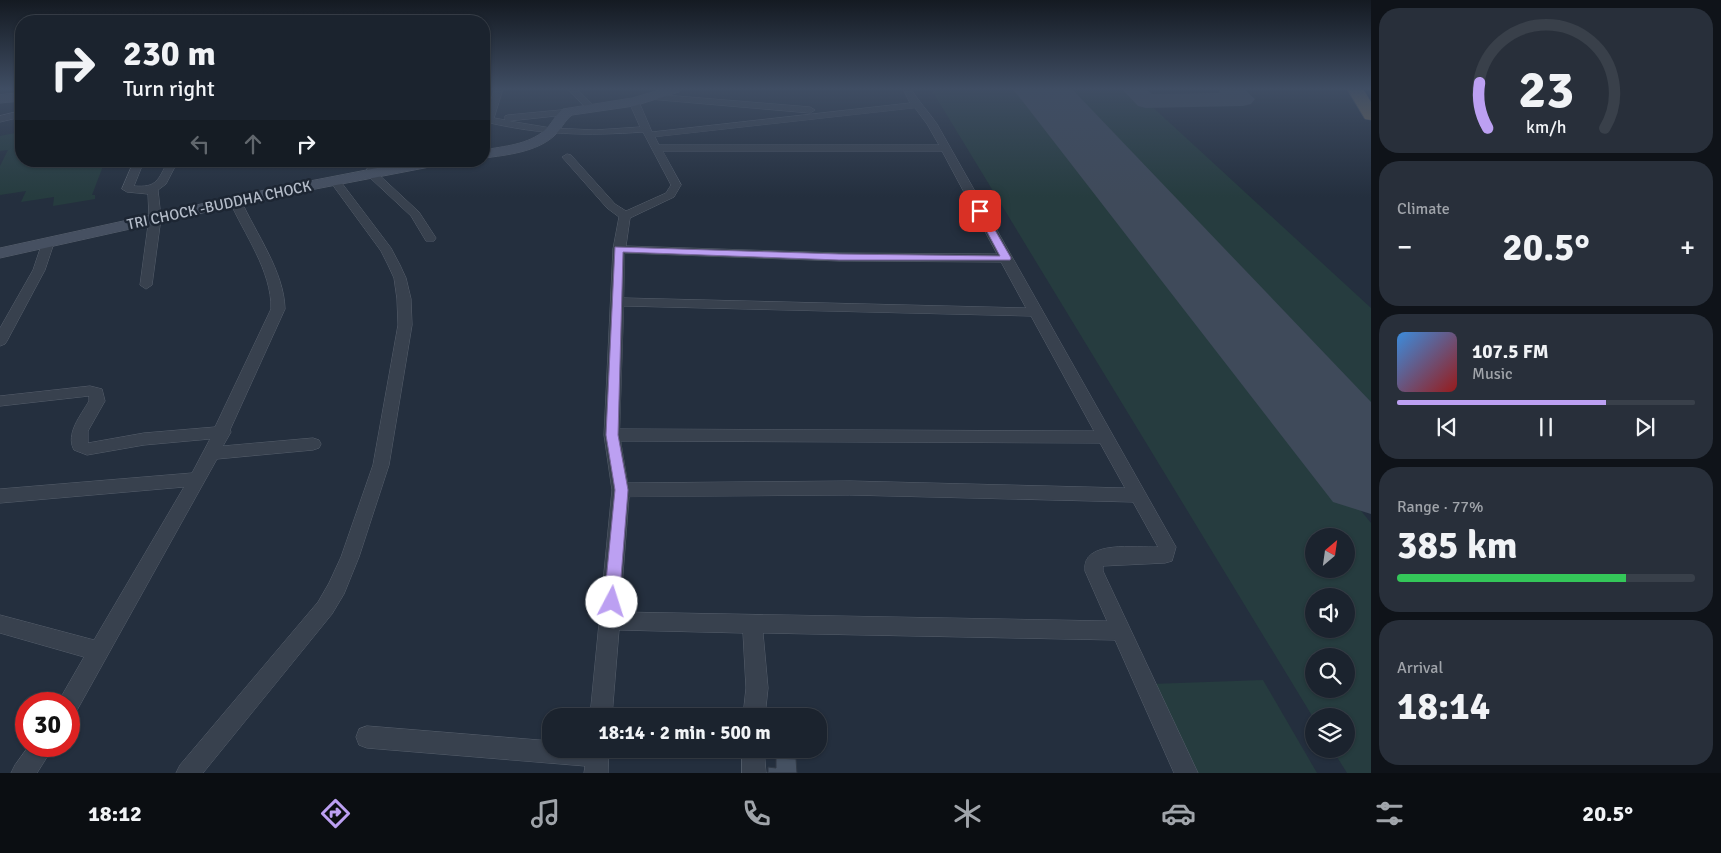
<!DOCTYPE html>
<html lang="en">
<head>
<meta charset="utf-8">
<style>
  body { margin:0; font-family:Signika,sans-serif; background:#282f3a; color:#f1f3f6; height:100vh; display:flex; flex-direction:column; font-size:19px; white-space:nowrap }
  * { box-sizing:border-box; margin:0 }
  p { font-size:16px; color:#a0a4aa }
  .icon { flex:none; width:28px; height:28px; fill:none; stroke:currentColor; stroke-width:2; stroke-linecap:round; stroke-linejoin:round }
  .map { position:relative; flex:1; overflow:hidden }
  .details { display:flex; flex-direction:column; gap:8px; padding:8px; background:#0f1319; width:350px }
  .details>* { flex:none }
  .guide { position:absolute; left:15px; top:15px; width:475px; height:152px; border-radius:20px; box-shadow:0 1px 4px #0004,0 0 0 1px #39404a; background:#1b232e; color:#f1f3f6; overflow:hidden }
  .needle { width:32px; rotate:29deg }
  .controls { position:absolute; left:1305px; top:528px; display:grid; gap:10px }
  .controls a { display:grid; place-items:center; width:50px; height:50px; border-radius:50%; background:#1b232e; box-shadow:0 1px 4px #0004,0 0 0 1px #39404a; font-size:25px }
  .speed { position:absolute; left:15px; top:692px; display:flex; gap:10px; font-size:25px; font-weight:700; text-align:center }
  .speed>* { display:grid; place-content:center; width:65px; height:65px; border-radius:50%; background:#1b232e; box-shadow:0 1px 4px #0004,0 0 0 1px #39404a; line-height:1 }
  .speed .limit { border:8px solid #d22; background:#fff; color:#111 }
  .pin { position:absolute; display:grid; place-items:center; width:42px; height:42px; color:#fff; margin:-21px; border-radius:10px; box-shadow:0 2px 8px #0006 }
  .me { position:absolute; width:55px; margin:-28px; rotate:5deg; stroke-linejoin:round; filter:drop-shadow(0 0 4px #0008) }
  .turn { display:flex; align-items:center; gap:18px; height:105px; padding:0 25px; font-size:22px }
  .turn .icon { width:65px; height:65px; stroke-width:2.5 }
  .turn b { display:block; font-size:35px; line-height:42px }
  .lanes { display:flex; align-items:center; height:48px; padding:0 25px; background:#0003; justify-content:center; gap:25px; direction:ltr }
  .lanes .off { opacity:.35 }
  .big { font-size:38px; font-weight:800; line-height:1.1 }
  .details .card { flex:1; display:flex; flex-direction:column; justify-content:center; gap:8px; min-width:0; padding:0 18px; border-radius:20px; background:#282f3a }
  .details .dial { align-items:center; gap:0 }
  .dial svg { height:130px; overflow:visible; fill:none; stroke:#39404a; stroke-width:7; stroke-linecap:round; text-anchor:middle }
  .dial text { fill:#f1f3f6; stroke:none }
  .song { display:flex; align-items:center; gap:15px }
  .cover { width:60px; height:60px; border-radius:8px; background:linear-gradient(135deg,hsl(210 70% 55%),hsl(0 70% 35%)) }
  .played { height:5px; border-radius:2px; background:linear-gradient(90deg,#bca0f2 70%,#39404a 70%) }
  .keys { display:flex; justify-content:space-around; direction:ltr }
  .heat { display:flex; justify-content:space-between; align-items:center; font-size:28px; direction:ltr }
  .charge { height:8px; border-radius:4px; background:linear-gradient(90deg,#34c759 77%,#39404a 0) }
  .trip { position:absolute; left:542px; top:708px; width:285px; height:50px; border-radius:20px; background:#1b232e; box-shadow:0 1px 4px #0004,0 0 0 1px #39404a; font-weight:800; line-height:50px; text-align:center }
  .dock { display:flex; height:80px; justify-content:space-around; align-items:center; background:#0b0e12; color:#a0a4aa }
  .dock .icon { width:35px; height:35px }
  .dock .selected { color:#bca0f2 }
  .dock b { font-size:22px; color:#f1f3f6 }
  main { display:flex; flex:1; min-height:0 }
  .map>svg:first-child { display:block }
  .green { fill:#263c3f; fill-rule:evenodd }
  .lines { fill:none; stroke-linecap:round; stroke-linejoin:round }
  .taxiway { fill:#3f4a5a; fill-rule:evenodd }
  .runway { fill:#3f4a5a; fill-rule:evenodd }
  .building { fill:#455162; stroke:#303945 }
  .street-casing { stroke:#565f6c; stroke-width:1 }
  .secondary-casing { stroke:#565f6c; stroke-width:1 }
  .highway-casing { stroke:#434c59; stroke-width:1 }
  .street { fill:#38414e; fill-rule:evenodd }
  .secondary { fill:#465061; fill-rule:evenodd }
  .highway { fill:#746855; fill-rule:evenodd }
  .route { fill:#bca0f2; stroke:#7a689d }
  .labels { text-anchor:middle; stroke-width:5; stroke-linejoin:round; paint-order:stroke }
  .far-street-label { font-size:15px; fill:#b4bcc9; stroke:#1d2633 }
</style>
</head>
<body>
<main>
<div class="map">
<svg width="1371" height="773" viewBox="0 0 1371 773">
  <rect width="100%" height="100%" fill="#242f3e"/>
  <g class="green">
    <path d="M931,89H1018L1371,523V773H1347L1332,749H1346V716H1314V719ZM1346,536V569H1314V536ZM1346,596V629H1314V596ZM1346,656V689H1314V656Z"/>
    <path d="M1056,89H1133L1371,308V440Z"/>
    <path d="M21,127V161H105L92,195H95V199L53,206L54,197L21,202L26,191L0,195V166L8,150L0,151V136L15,133L14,129Z"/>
    <path d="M1263,680L1317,773H1192L1151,684Z"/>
  </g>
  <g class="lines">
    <path class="taxiway" d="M1122,89H1146L1152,94L1220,93L1218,89H1244L1255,99L1251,104L1243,106L1146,108L1138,106Z"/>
    <path class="runway" d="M1013,89H1072L1371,402V514L1333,502Z"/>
  </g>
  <path class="building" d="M776,758L796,759L797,773H762L768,772V767L776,768Z"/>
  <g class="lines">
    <defs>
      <g id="street">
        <path d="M495,89H503L494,118L505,120V116L508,115L571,109L574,110V114L509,121L551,128L595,130L640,127L629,102L634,99L639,102L652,132L910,103L903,89H911C919,102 928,111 937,124L1176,547L1172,561L1165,563L1103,566V571L1198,773H1174L1115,640L763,633L768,688L765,716H743L746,688L743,633L619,630L612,716H590L612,490L604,435L613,249L619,217L607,208L562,157L567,154L571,155L615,204L626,211L666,193L671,185L643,132C587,136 540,135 486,122L484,120ZM915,108L927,124L939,145H659L655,137ZM663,151H942L997,254L839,253L626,246L630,218L674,197L681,185ZM625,253L839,261L1001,262L1026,308L624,298ZM624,306L1031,316L1094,431L620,429ZM621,441L1100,443L1125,488L850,481L628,483ZM850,495L1133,502L1158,547C1137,548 1081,539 1085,571L1107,621L620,612L629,497Z"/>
        <path d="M568,89H577L594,106V110H588Z"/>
        <path d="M652,94L810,107L815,110L810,113L649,99L648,97Z"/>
        <path d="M21,111V117L0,122V116Z"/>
        <path d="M134,161H144L134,186C157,188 158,180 168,161H178L166,184L158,190L161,218L152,285L146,289L140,285L149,218L148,194L127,192L122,189Z"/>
        <path d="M370,161H380L376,172L419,212L436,238L434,241H426L411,216L367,175L366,173Z"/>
        <path d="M334,177L338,178L391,248L400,265L406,278L411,299L412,325L389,465L359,557L344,594L332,614L203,773H176L180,765L318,602L329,583L341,557L373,465L398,325L397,299L394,278L388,265L381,251L329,180Z"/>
        <path d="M235,197L241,200C256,234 284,271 285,309L230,430L231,432L223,446L313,438L319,440L321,444L319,448L313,450L217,459L76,712L69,715V704H57L84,657L0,633V615L94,640L184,487L0,503V489L192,473L210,439L144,445L87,455L74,450C65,434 81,415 89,401V396L0,406V396L90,386L102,389L105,401L88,431V443L144,433L215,427L271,309C272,271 244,234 229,200Z"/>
        <path d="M48,239L54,243L45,270L7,341L5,344L0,346V328L33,270L42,243Z"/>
        <path d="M367,726L551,741V749H609L608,773H584L585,766L367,748L359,745L356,737L359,729Z"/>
        <path d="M29,746H54L37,773H11L15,765Z"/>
        <path d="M742,749H764L766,773H742Z"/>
      </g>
      <g id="secondary">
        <path d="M663,89H681L679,92L634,106L572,115C564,121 561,130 554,136C536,152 507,155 484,158V150C504,146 528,145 545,130C552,124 555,115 563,109L632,98Z"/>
        <path d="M21,93V101L0,103V95Z"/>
        <path d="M413,161H447L440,165L274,197L0,258V248L274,188Z"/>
      </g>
      <path id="highway" d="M1347,89H1363L1371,102V120L1365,119Z"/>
    </defs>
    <use href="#street" class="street-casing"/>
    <use href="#secondary" class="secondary-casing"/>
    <use href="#highway" class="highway-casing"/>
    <use href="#street" class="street"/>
    <use href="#secondary" class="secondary"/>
    <use href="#highway" class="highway"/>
  </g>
  <linearGradient id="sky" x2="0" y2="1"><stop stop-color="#141a22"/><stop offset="0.45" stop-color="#3f4d63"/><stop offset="1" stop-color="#3f4d63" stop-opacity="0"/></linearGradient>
  <rect width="1371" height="197" fill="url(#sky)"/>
  <path class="route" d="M980,208L984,211L1011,258L1010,260H839L623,252L618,435L628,490L619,602L617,607L612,609L606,607L604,602L615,490L606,435L615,247L839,254L1000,256L976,211Z"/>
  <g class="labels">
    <g class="far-street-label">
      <text transform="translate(219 205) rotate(-12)" y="5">TRI CHOCK -BUDDHA CHOCK</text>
    </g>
  </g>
</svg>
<div class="controls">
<a><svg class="needle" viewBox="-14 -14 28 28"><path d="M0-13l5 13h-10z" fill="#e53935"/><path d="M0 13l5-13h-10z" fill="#a0a4aa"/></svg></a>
<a><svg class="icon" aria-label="sound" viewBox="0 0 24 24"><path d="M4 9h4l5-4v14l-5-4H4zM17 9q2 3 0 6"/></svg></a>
<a><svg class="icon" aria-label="search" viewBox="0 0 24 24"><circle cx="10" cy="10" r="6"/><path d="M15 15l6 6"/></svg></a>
<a><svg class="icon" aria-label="layers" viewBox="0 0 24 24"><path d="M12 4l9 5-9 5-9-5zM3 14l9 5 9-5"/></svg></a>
</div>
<div class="speed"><div class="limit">30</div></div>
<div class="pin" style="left:980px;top:211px;background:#d93025"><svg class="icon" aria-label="arrive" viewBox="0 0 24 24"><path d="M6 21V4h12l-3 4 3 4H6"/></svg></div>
<svg class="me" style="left:612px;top:602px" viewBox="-20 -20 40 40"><circle r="19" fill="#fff"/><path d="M0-13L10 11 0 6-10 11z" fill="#bca0f2"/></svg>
<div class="trip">18:14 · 2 min · 500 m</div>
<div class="guide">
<div class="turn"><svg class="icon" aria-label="right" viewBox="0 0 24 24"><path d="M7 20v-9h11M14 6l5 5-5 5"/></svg><div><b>230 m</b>Turn right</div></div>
<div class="lanes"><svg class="icon off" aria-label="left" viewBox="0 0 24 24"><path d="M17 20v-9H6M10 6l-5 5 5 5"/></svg><svg class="icon off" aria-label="ahead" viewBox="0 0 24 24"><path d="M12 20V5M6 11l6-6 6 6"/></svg><svg class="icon" aria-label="right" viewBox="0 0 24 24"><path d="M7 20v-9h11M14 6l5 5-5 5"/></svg></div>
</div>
</div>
<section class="details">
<div class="card dial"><svg viewBox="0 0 100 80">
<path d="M14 69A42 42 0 1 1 86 69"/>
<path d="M14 69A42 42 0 0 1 9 41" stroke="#bca0f2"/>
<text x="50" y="56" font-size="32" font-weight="700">23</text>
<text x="50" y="72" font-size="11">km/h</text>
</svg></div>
<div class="card"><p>Climate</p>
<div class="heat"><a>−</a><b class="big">20.5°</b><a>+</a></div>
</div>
<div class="card">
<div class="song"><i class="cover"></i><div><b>107.5 FM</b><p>Music</p></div></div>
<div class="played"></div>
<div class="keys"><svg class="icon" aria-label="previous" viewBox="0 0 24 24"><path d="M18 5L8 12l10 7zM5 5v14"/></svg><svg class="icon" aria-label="pause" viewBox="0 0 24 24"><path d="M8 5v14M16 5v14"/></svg><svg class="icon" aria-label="next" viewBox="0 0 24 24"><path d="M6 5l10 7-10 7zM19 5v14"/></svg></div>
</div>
<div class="card"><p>Range · 77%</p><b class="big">385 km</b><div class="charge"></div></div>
<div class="card"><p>Arrival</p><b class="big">18:14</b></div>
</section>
</main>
<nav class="dock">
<b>18:12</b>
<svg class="icon selected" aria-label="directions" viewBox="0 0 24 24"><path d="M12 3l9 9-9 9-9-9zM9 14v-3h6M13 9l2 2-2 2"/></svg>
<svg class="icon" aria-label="music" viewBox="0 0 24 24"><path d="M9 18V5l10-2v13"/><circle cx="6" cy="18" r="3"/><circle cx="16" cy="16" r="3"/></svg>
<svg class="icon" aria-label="phone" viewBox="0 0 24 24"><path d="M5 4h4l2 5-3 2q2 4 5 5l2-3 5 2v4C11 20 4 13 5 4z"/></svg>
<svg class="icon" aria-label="climate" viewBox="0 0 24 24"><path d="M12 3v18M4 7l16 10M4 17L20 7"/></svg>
<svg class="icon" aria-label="car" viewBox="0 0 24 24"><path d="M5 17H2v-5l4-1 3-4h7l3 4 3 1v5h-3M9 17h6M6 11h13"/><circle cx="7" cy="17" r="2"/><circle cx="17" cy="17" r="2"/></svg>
<svg class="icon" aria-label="filters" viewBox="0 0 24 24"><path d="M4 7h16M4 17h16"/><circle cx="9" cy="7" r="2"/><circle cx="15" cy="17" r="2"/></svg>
<b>20.5°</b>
</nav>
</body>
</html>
